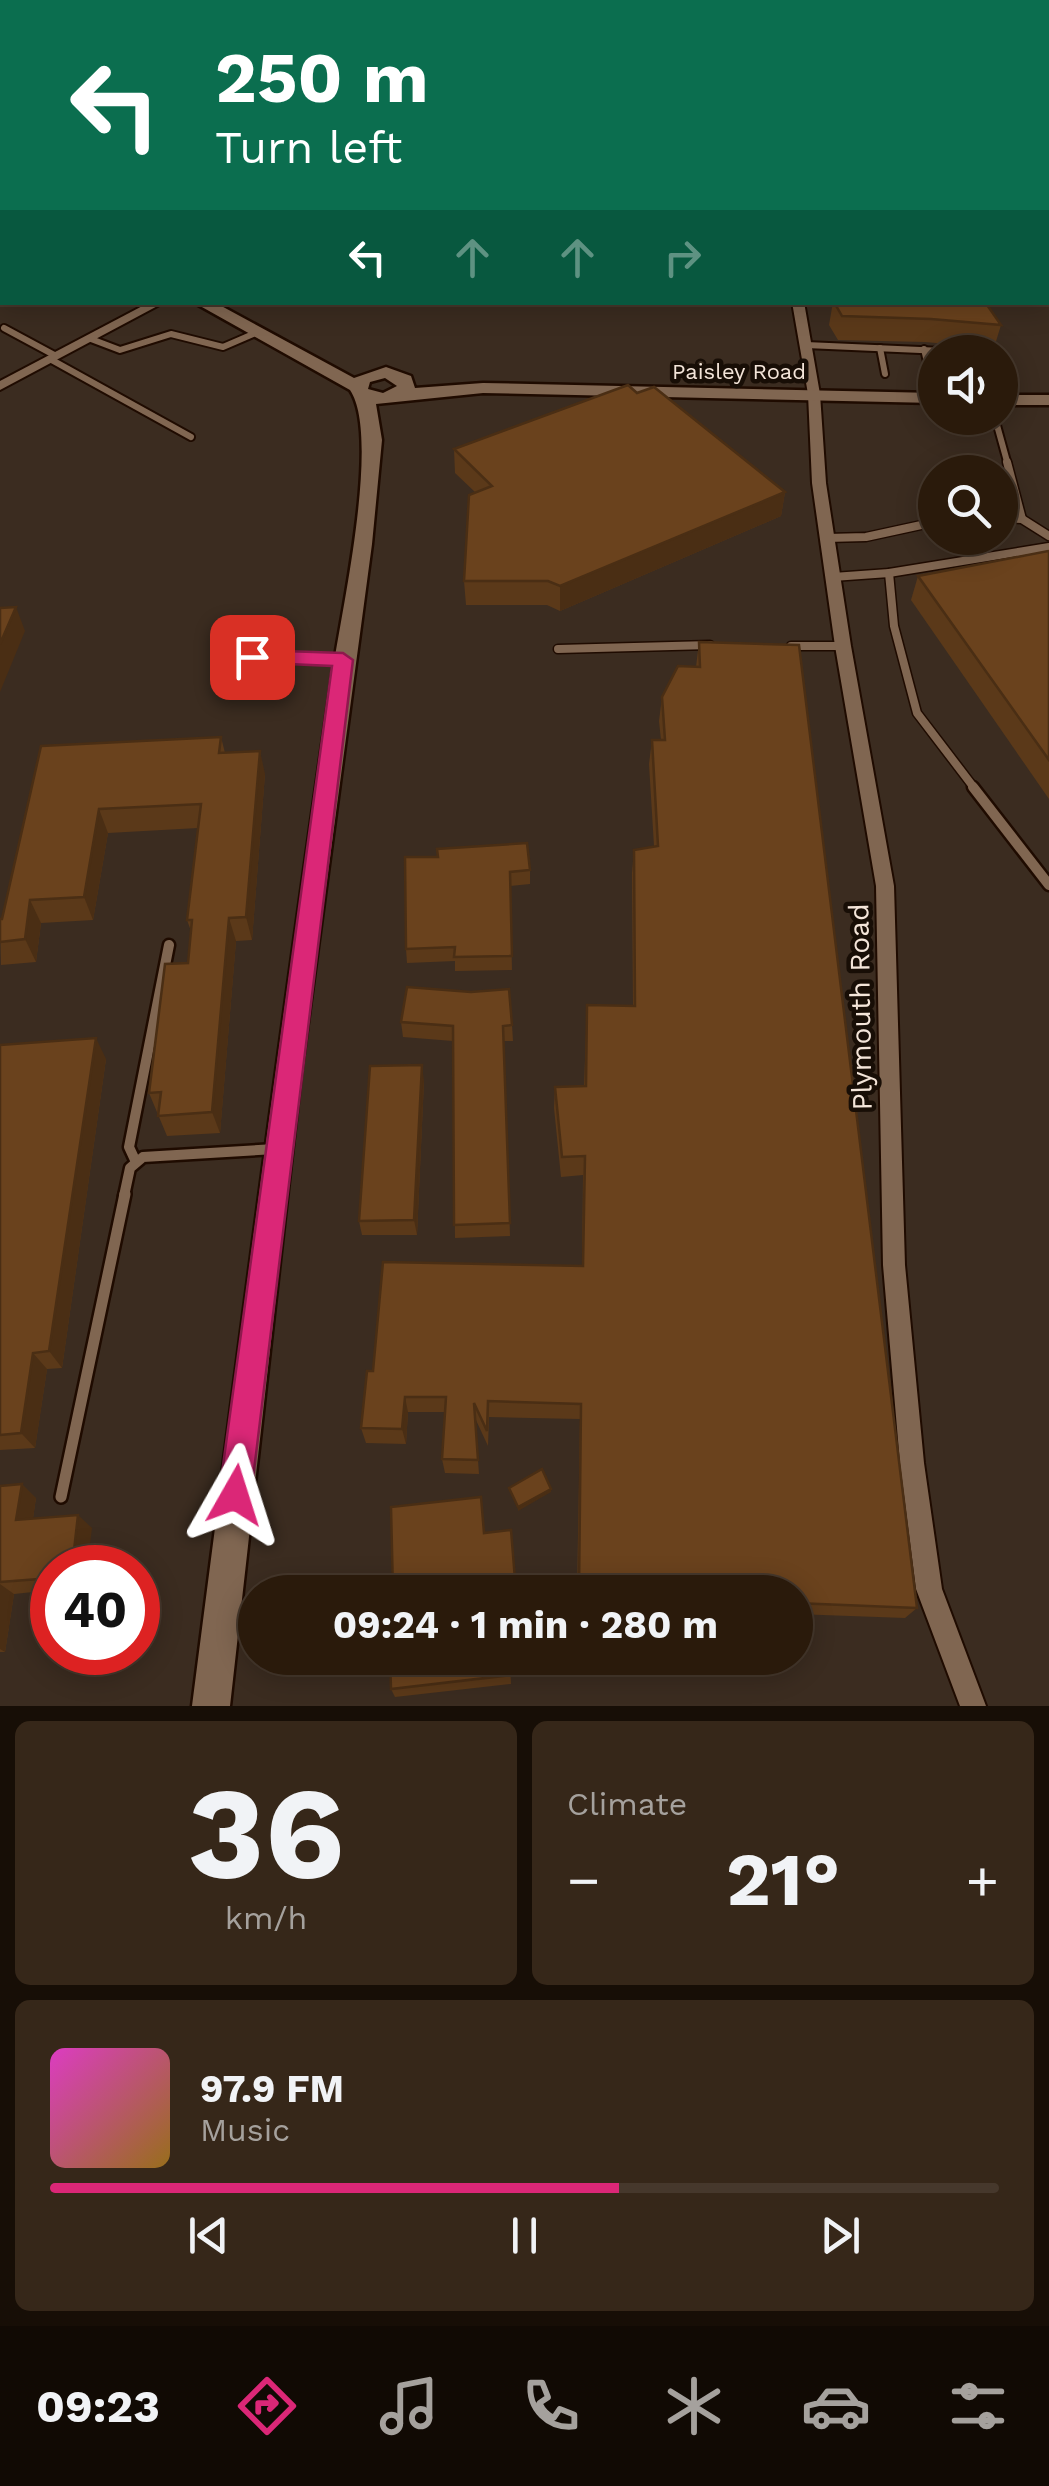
<!DOCTYPE html>
<html lang="en">
<head>
<meta charset="utf-8">
<style>
  body { margin:0; font-family:"Work Sans",sans-serif; background:#362719; color:#f1f3f6; height:100vh; display:flex; flex-direction:column; font-size:38px; white-space:nowrap }
  * { box-sizing:border-box; margin:0 }
  p { font-size:32px; color:#a5a19d }
  .icon { flex:none; width:55px; height:55px; fill:none; stroke:currentColor; stroke-width:2; stroke-linecap:round; stroke-linejoin:round }
  .map { position:relative; height:1706px; overflow:hidden }
  .sheet { display:flex; flex-direction:column; gap:15px; padding:15px; background:#170e06; flex:1 }
  .sheet>* { flex:none }
  .top-card { position:absolute; left:0px; top:0px; width:1050px; height:305px; box-shadow:0 5px 25px #0003,0 0 0 2px #46382c; background:#0b6e4f; color:#fff; overflow:hidden }
  .tools { position:absolute; left:918px; top:335px; display:grid; gap:20px }
  .tools a { display:grid; place-items:center; width:100px; height:100px; border-radius:50%; background:#2a1a0b; box-shadow:0 5px 25px #0003,0 0 0 2px #46382c; font-size:50px }
  .speed { position:absolute; left:30px; top:1545px; display:flex; gap:20px; font-size:50px; font-weight:700; text-align:center }
  .speed>* { display:grid; place-content:center; width:130px; height:130px; border-radius:50%; background:#2a1a0b; box-shadow:0 5px 25px #0003,0 0 0 2px #46382c; line-height:1 }
  .speed .limit { border:15px solid #d22; background:#fff; color:#111 }
  .pin { position:absolute; display:grid; place-items:center; width:85px; height:85px; color:#fff; margin:-42px; border-radius:20px; box-shadow:0 5px 15px #0006 }
  .me { position:absolute; width:110px; margin:-55px; rotate:6deg; stroke-linejoin:round; filter:drop-shadow(0 0 8px #0008) }
  .turn { display:flex; align-items:center; gap:35px; height:210px; padding:0 50px; font-size:45px }
  .turn .icon { width:130px; height:130px; stroke-width:2.5 }
  .turn b { display:block; font-size:70px; line-height:85px }
  .lanes { display:flex; align-items:center; height:95px; padding:0 50px; background:#0003; justify-content:center; gap:50px; direction:ltr }
  .lanes .off { opacity:.35 }
  .big { font-size:75px; font-weight:700; line-height:1.1 }
  .sheet .tile { flex:1; display:flex; flex-direction:column; justify-content:center; gap:15px; min-width:0; padding:0 35px; border-radius:15px; background:#362719 }
  .sheet .dial { align-items:center; gap:0 }
  .dial b { font-size:130px; line-height:1 }
  .song { display:flex; align-items:center; gap:30px }
  .cover { width:120px; height:120px; border-radius:15px; background:linear-gradient(135deg,hsl(310 70% 55%),hsl(40 70% 35%)) }
  .played { height:10px; border-radius:5px; background:linear-gradient(90deg,#db2777 60%,#46382c 60%) }
  .keys { display:flex; justify-content:space-around; direction:ltr }
  .heat { display:flex; justify-content:space-between; align-items:center; font-size:55px; direction:ltr }
  .sheet .tiles { flex:1; display:grid; gap:15px; grid-template-columns:1fr 1fr }
  .tile:last-child { grid-column:span 2 }
  .trip { position:absolute; left:238px; top:1575px; width:575px; height:100px; border-radius:50px; background:#2a1a0b; box-shadow:0 5px 25px #0003,0 0 0 2px #46382c; font-weight:700; line-height:100px; text-align:center }
  .dock { display:flex; height:160px; justify-content:space-around; align-items:center; background:#110a04; color:#a5a19d }
  .dock .icon { width:70px; height:70px }
  .dock .current { color:#db2777 }
  .dock b { font-size:45px; color:#f1f3f6 }
  .map>svg:first-child { display:block }
  .industrial { fill:#3b2c20; fill-rule:evenodd }
  .lines { fill:none; stroke-linecap:round; stroke-linejoin:round }
  .lane-far3-casing { stroke:#1f0b00; stroke-width:10 }
  .lane-far2-casing { stroke:#1f0b00; stroke-width:11 }
  .lane-far1-casing { stroke:#1f0b00; stroke-width:15 }
  .lane-casing { stroke:#1f0b00; stroke-width:16 }
  .street-casing { stroke:#1f0b00; stroke-width:4 }
  .secondary-casing { stroke:#1f0b00; stroke-width:5 }
  .lane-far3 { stroke:#806651; stroke-width:6 }
  .lane-far2 { stroke:#806651; stroke-width:8 }
  .lane-far1 { stroke:#806651; stroke-width:10 }
  .lane { stroke:#806651; stroke-width:11 }
  .street { fill:#806651; fill-rule:evenodd }
  .secondary { fill:#806651; fill-rule:evenodd }
  .rail-casing { stroke:#a08e7f; stroke-width:6 }
  .rail { stroke:#180e06; stroke-width:4; stroke-dasharray:12; stroke-linecap:butt }
  .wall { fill:#5b3919 }
  .shaded-wall { fill:#4a2e14 }
  .building { fill:#6a421d; stroke:#4a2e14; stroke-width:2.5 }
  .route { fill:#db2777; stroke:#8e194d; stroke-width:2.5 }
  .labels { text-anchor:middle; stroke-width:9; stroke-linejoin:round; paint-order:stroke }
  .far-street-label { font-size:22px; fill:#f4e5d9; stroke:#180e06 }
  .street-label { font-size:28px; fill:#f4e5d9; stroke:#180e06 }
</style>
</head>
<body>
<div class="map">
<svg width="1049" height="1706" viewBox="0 0 1049 1706">
  <rect width="100%" height="100%" fill="#38220f"/>
  <path class="industrial" d="M192,0H1049V1706H0V74L2,302H1048V2H186ZM935,352H1000V418H935ZM935,472H1000V538H935ZM52,1568H138V1652H52ZM255,1592H795V1658H255Z"/>
  <g class="lines">
    <defs>
      <g id="lane-far3">
        <path d="M4,328L56,356"/>
        <path d="M91,339L120,350L171,334L223,347L258,332"/>
        <path d="M806,345L966,352"/>
        <path d="M880,348L885,374"/>
        <path d="M924,349L930,375"/>
        <path d="M50,359L191,437"/>
        <path d="M995,418L1008,465"/>
      </g>
      <g id="lane-far2">
        <path d="M1007,462L1022,519"/>
        <path d="M1000,518L1022,519L1049,536"/>
        <path d="M827,538L866,537L935,522"/>
        <path d="M889,573L894,626L917,713L975,789"/>
        <path d="M833,577L889,573L1049,547"/>
        <path d="M791,646H843"/>
        <path d="M558,649L710,645"/>
        <path d="M252,657L343,660"/>
      </g>
      <g id="lane-far1">
        <path d="M973,787L1049,885"/>
        <path d="M135,1160L129,1147L169,945"/>
        <path d="M124,1196L130,1168L143,1157L275,1149"/>
      </g>
      <path id="lane" d="M61,1497L125,1194"/>
      <g id="street">
        <path d="M1025,0H1034L1035,2H1027Z"/>
        <path d="M1048,28L1049,29V37L1048,36Z"/>
        <path d="M2,79V85L0,86V80Z"/>
        <path d="M150,302H165L0,390V381Z"/>
        <path d="M792,302H804L820,394L826,483L851,646L894,886L905,1265L924,1463L942,1589L986,1706H960L916,1589L900,1463L883,1265L876,886L835,646L812,483L808,394Z"/>
      </g>
      <g id="secondary">
        <path d="M0,198L2,199V210L0,209Z"/>
        <path d="M193,302H214L354,378L386,367L411,376L415,388L483,383L935,393V403L483,393L376,404L382,440L372,544L301,1074L230,1706H192C237,1356 283,1006 335,657C344,600 380,434 350,390ZM385,378L397,386L383,393L368,389L370,382Z"/>
        <rect x="1000" y="395" width="49" height="10"/>
      </g>
    </defs>
    <use href="#lane-far3" class="lane-far3-casing"/>
    <use href="#lane-far2" class="lane-far2-casing"/>
    <use href="#lane-far1" class="lane-far1-casing"/>
    <use href="#lane" class="lane-casing"/>
    <use href="#street" class="street-casing"/>
    <use href="#secondary" class="secondary-casing"/>
    <use href="#lane-far3" class="lane-far3"/>
    <use href="#lane-far2" class="lane-far2"/>
    <use href="#lane-far1" class="lane-far1"/>
    <use href="#lane" class="lane"/>
    <use href="#street" class="street"/>
    <use href="#secondary" class="secondary"/>
    <defs>
      <path id="rail" d="M82,2L89,0"/>
    </defs>
    <use href="#rail" class="rail-casing"/>
    <use href="#rail" class="rail"/>
  </g>
  <g class="wall">
    <path d="M1048,142H1049V222L1048,218Z"/>
    <path d="M833,302L1001,325L994,348L925,342L838,340L829,325Z"/>
    <path d="M637,393L785,492L781,516L560,611L547,605H466L464,581L475,492L455,473L454,449Z"/>
    <path d="M1049,552V799L911,600L918,576Z"/>
    <path d="M699,642L917,1608L905,1618L795,1614V1592H577L580,1419L489,1417L488,1446L475,1418L479,1474L445,1473L442,1459L445,1412H408L406,1444L366,1443L361,1428L373,1371L582,1266L583,1175L561,1177L554,1108L555,1087L584,1086L587,1005L633,1006L632,873L634,850L654,846L649,764L652,740H661L659,721L662,697L696,667Z"/>
    <path d="M221,737L225,753L265,774L252,940L236,941L220,1133L167,1136L149,1093L188,963L191,931L187,920L198,828L108,833L93,920L41,923L36,962L1,965L0,919H2L41,746Z"/>
    <path d="M405,857L530,870V884L510,886L512,970L455,971V961L407,963L406,949Z"/>
    <path d="M401,1022L512,1025L513,1041H504L510,1236L455,1238L453,1041L403,1037Z"/>
    <path d="M0,1045L106,1059L62,1368L47,1369L35,1448L0,1450Z"/>
    <path d="M424,1081L417,1235H362L359,1221Z"/>
    <path d="M0,1486L36,1498L33,1518L92,1528L52,1568V1590L14,1594L5,1652H0Z"/>
    <path d="M510,1658L511,1684L395,1697L391,1689Z"/>
  </g>
  <g class="shaded-wall">
    <path d="M460,0H495L490,2H460Z"/>
    <path d="M662,0H700L695,2H656Z"/>
    <path d="M785,492L781,516L560,611V586Z"/>
    <path d="M16,607L25,631L0,692V644Z"/>
    <path d="M260,751L265,774L252,940L246,917Z"/>
    <path d="M99,809L108,833L93,920L84,897Z"/>
    <path d="M30,900L41,923L36,962L25,939Z"/>
    <path d="M229,918L236,941L220,1133L212,1112Z"/>
    <path d="M96,1038L106,1059L62,1368L49,1351Z"/>
    <path d="M422,1065L424,1081L417,1235L414,1220Z"/>
    <path d="M33,1353L47,1369L35,1448L21,1433Z"/>
    <path d="M405,1397L408,1412L406,1444L402,1429Z"/>
    <path d="M22,1484L36,1498L31,1532L16,1520Z"/>
    <path d="M551,1489V1492L518,1511V1507Z"/>
    <path d="M78,1515L92,1528L87,1568H72Z"/>
    <path d="M0,1584L14,1594L5,1652L0,1649Z"/>
  </g>
  <g class="building">
    <path d="M186,0H469L477,2H180Z"/>
    <path d="M542,0H662L656,2H536Z"/>
    <path d="M754,0H894V2H749Z"/>
    <path d="M939,0H969L970,2H940Z"/>
    <path d="M1048,142H1049V183L1048,179Z"/>
    <path d="M834,302H985L1001,325L931,319L842,316Z"/>
    <path d="M628,385L637,393L654,387L785,492L560,586L548,581H464L469,495L492,486L454,449Z"/>
    <path d="M1048,551L1049,552V760L918,576Z"/>
    <path d="M16,607L0,644V608Z"/>
    <path d="M699,642L799,645L917,1608L795,1603V1592H579L581,1404L488,1401L487,1431L474,1403L478,1460L442,1459L446,1397H405L402,1429L361,1428L367,1371H373L383,1262L583,1266L585,1156L562,1157L555,1087L586,1086L587,1005L635,1006L634,850L658,846L652,740H665L662,697L678,666L700,667Z"/>
    <path d="M221,737L219,753L260,751L246,917L229,918L212,1112L158,1116L161,1092L149,1093L165,964L188,963L192,920H187L201,804L99,809L84,897L30,900L25,939L0,942V919H2L41,746Z"/>
    <path d="M527,843L530,870L510,872L512,956L454,957L455,947L406,949L405,857H438L437,849Z"/>
    <path d="M407,987L471,992L509,989L512,1025L503,1026L510,1223L454,1225L453,1026L401,1022Z"/>
    <path d="M96,1038L49,1351L33,1353L21,1433L0,1435V1045Z"/>
    <path d="M422,1065L414,1220L359,1221L370,1066Z"/>
    <path d="M542,1469L551,1489L518,1507L509,1488Z"/>
    <path d="M22,1484L16,1520L78,1515L72,1568H52V1578L0,1582V1486Z"/>
    <path d="M481,1497L484,1533L511,1530L516,1592H393L391,1507Z"/>
    <path d="M390,1658H510L511,1675L391,1689Z"/>
  </g>
  <path class="route" d="M252,650L343,653L353,660L251,1495L246,1506L235,1511L224,1506L219,1495L332,666L244,662L241,657Z"/>
  <g class="labels">
    <g class="far-street-label">
      <text x="739" y="379">Paisley Road</text>
    </g>
    <g class="street-label">
      <text transform="translate(860 1007) rotate(-91)" y="10">Plymouth Road</text>
    </g>
  </g>
</svg>
<div class="tools">
<a><svg class="icon" aria-label="sound" viewBox="0 0 24 24"><path d="M4 9h4l5-4v14l-5-4H4zM17 9q2 3 0 6"/></svg></a>
<a><svg class="icon" aria-label="search" viewBox="0 0 24 24"><circle cx="10" cy="10" r="6"/><path d="M15 15l6 6"/></svg></a>
</div>
<div class="speed"><div class="limit">40</div></div>
<div class="pin" style="left:252px;top:657px;background:#d93025"><svg class="icon" aria-label="arrive" viewBox="0 0 24 24"><path d="M6 21V4h12l-3 4 3 4H6"/></svg></div>
<svg class="me" style="left:235px;top:1495px" viewBox="-20 -20 40 40"><path d="M0-17L14 15 0 8-14 15z" fill="#db2777" stroke="#fff" stroke-width="4"/></svg>
<div class="trip">09:24 · 1 min · 280 m</div>
<div class="top-card">
<div class="turn"><svg class="icon" aria-label="left" viewBox="0 0 24 24"><path d="M17 20v-9H6M10 6l-5 5 5 5"/></svg><div><b>250 m</b>Turn left</div></div>
<div class="lanes"><svg class="icon" aria-label="left" viewBox="0 0 24 24"><path d="M17 20v-9H6M10 6l-5 5 5 5"/></svg><svg class="icon off" aria-label="ahead" viewBox="0 0 24 24"><path d="M12 20V5M6 11l6-6 6 6"/></svg><svg class="icon off" aria-label="ahead" viewBox="0 0 24 24"><path d="M12 20V5M6 11l6-6 6 6"/></svg><svg class="icon off" aria-label="right" viewBox="0 0 24 24"><path d="M7 20v-9h11M14 6l5 5-5 5"/></svg></div>
</div>
</div>
<section class="sheet">
<div class="tiles">
<div class="tile dial"><b>36</b><p>km/h</p></div>
<div class="tile"><p>Climate</p>
<div class="heat"><a>−</a><b class="big">21°</b><a>+</a></div>
</div>
<div class="tile">
<div class="song"><i class="cover"></i><div><b>97.9 FM</b><p>Music</p></div></div>
<div class="played"></div>
<div class="keys"><svg class="icon" aria-label="previous" viewBox="0 0 24 24"><path d="M18 5L8 12l10 7zM5 5v14"/></svg><svg class="icon" aria-label="pause" viewBox="0 0 24 24"><path d="M8 5v14M16 5v14"/></svg><svg class="icon" aria-label="next" viewBox="0 0 24 24"><path d="M6 5l10 7-10 7zM19 5v14"/></svg></div>
</div>
</div>
</section>
<nav class="dock">
<b>09:23</b>
<svg class="icon current" aria-label="directions" viewBox="0 0 24 24"><path d="M12 3l9 9-9 9-9-9zM9 14v-3h6M13 9l2 2-2 2"/></svg>
<svg class="icon" aria-label="music" viewBox="0 0 24 24"><path d="M9 18V5l10-2v13"/><circle cx="6" cy="18" r="3"/><circle cx="16" cy="16" r="3"/></svg>
<svg class="icon" aria-label="phone" viewBox="0 0 24 24"><path d="M5 4h4l2 5-3 2q2 4 5 5l2-3 5 2v4C11 20 4 13 5 4z"/></svg>
<svg class="icon" aria-label="climate" viewBox="0 0 24 24"><path d="M12 3v18M4 7l16 10M4 17L20 7"/></svg>
<svg class="icon" aria-label="car" viewBox="0 0 24 24"><path d="M5 17H2v-5l4-1 3-4h7l3 4 3 1v5h-3M9 17h6M6 11h13"/><circle cx="7" cy="17" r="2"/><circle cx="17" cy="17" r="2"/></svg>
<svg class="icon" aria-label="filters" viewBox="0 0 24 24"><path d="M4 7h16M4 17h16"/><circle cx="9" cy="7" r="2"/><circle cx="15" cy="17" r="2"/></svg>
</nav>
</body>
</html>
